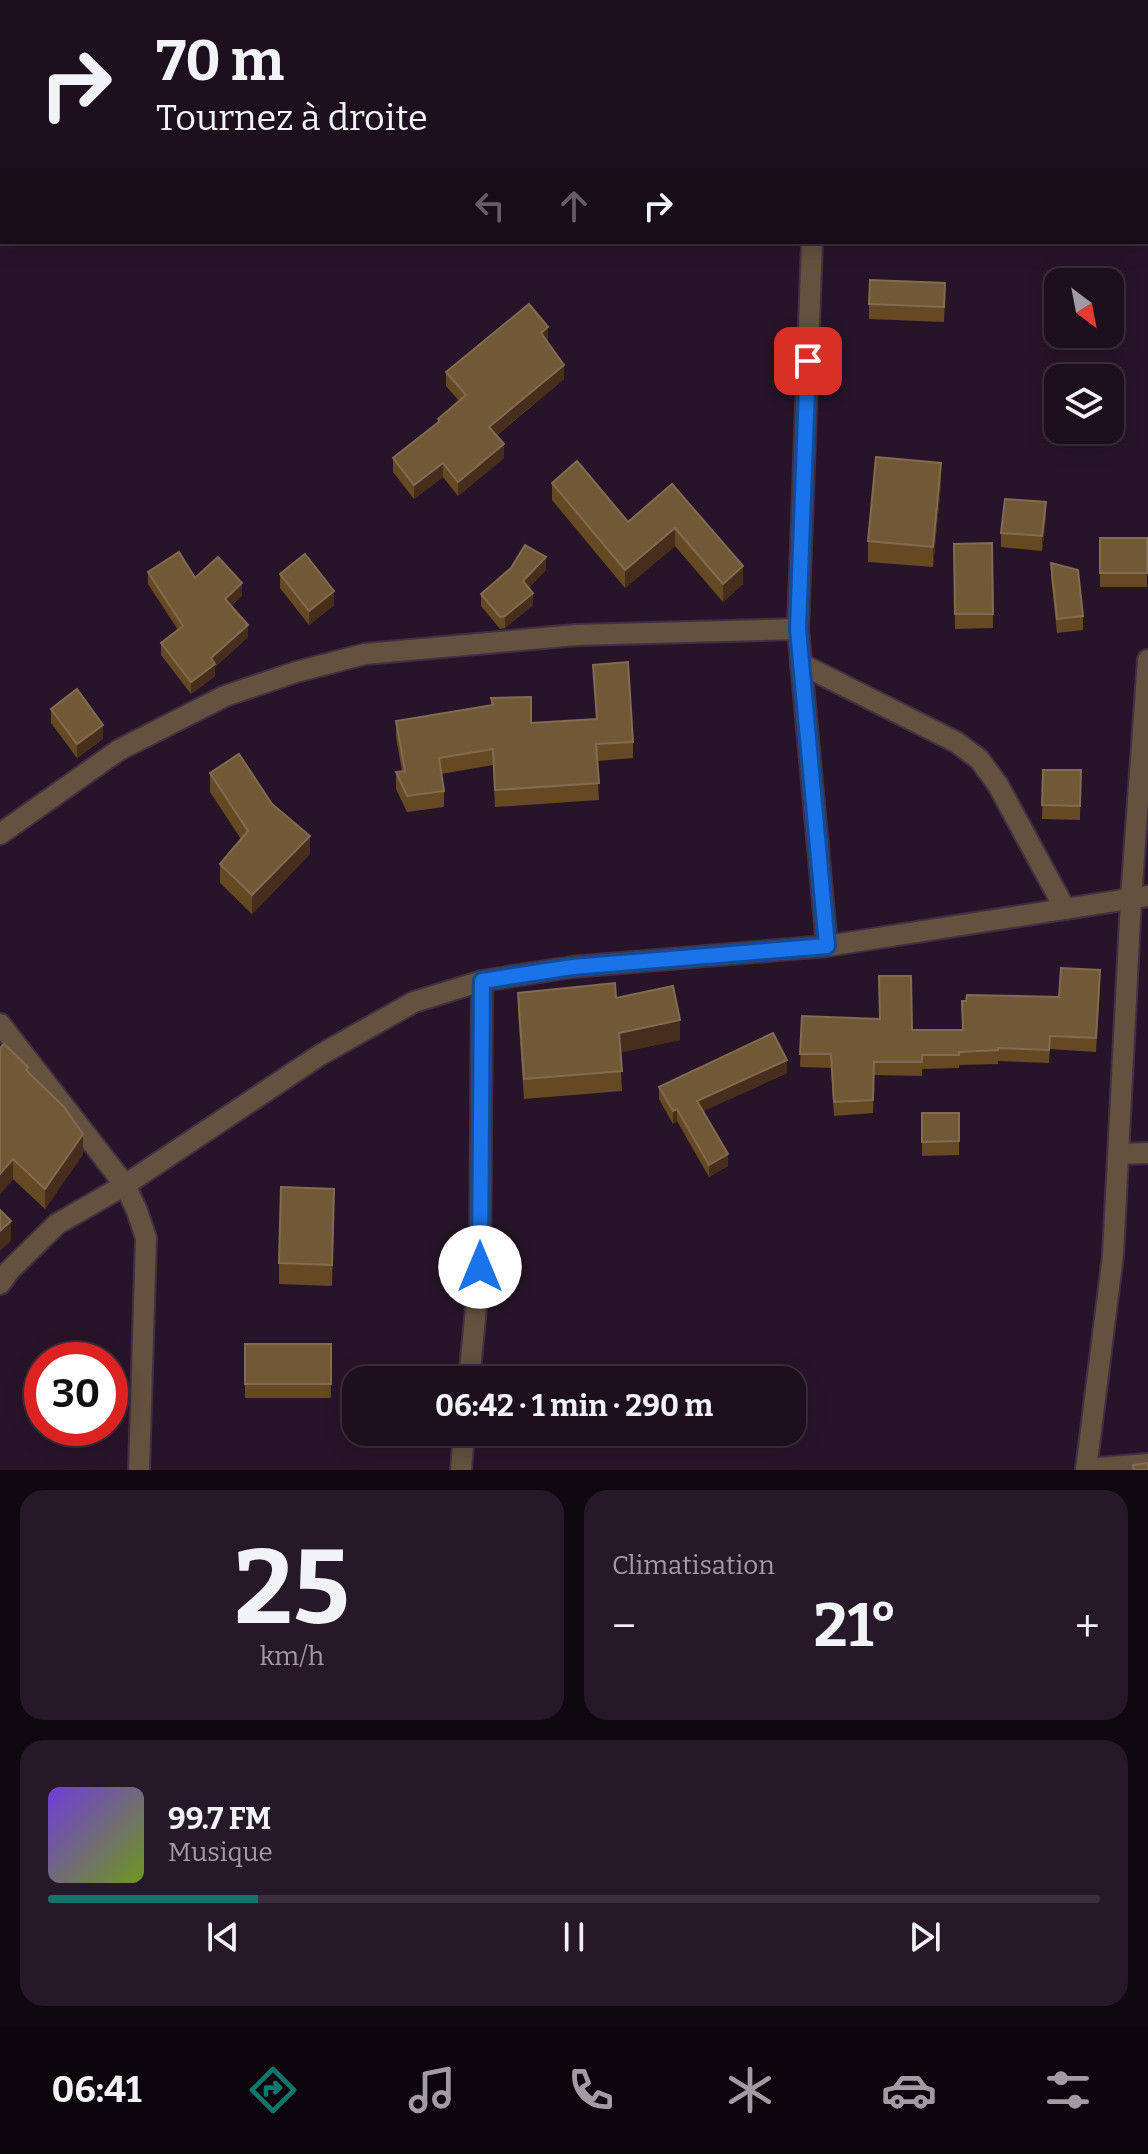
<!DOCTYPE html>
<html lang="fr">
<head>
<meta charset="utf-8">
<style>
  body { margin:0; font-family:Bitter,serif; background:#261828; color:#f1f3f6; height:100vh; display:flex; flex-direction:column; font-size:30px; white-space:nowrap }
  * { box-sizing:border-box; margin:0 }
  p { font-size:26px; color:#a19ca4 }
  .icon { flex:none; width:44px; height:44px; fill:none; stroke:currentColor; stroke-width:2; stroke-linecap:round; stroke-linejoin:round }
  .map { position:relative; height:1470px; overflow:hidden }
  .sheet { display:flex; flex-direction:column; gap:20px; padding:20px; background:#100811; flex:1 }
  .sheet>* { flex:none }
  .top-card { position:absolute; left:0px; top:0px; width:1148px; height:244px; box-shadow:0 4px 20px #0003,0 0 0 2px #3c2f3d; background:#1e0f1f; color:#f1f3f6; overflow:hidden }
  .needle { width:52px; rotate:148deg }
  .controls { position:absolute; left:1044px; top:268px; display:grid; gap:16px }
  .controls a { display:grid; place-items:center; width:80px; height:80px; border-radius:16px; background:#1e0f1f; box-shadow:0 4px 20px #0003,0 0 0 2px #3c2f3d; font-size:40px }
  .speed { position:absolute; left:24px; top:1342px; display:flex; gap:16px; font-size:40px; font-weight:700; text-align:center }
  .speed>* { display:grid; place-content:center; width:104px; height:104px; border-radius:50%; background:#1e0f1f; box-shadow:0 4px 20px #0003,0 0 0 2px #3c2f3d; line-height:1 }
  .speed .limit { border:12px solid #d22; background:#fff; color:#111 }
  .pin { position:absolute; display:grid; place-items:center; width:68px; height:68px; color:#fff; margin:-34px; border-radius:16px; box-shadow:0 4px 12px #0006 }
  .me { position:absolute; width:88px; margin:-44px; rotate:0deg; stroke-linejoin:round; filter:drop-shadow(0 0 6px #0008) }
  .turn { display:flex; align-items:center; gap:28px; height:168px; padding:0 24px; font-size:36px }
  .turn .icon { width:104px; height:104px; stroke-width:2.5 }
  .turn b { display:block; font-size:56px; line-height:68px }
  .lanes { display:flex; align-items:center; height:76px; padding:0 24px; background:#0003; justify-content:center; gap:40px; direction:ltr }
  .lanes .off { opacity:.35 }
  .big { font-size:60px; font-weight:700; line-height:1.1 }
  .sheet .card { flex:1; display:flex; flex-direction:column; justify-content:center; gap:12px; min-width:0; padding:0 28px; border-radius:24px; background:#261828 }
  .sheet .dial { align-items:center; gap:0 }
  .dial b { font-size:104px; line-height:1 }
  .song { display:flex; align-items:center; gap:24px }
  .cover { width:96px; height:96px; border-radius:12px; background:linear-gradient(135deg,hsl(260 70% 55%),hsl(80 70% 35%)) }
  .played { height:8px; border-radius:4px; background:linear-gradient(90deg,#0f766e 20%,#3c2f3d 20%) }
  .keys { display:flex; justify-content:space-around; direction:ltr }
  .heat { display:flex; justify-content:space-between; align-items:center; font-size:44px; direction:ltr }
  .sheet .tiles { flex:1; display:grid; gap:20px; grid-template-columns:1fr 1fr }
  .card:last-child { grid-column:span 2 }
  .trip { position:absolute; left:342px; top:1366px; width:464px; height:80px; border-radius:24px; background:#1e0f1f; box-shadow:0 4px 20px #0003,0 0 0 2px #3c2f3d; font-weight:700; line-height:80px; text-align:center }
  .tabs { display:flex; height:128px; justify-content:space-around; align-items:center; background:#0c060c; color:#a19ca4 }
  .tabs .icon { width:56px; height:56px }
  .tabs .current { color:#0f766e }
  .tabs b { font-size:36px; color:#f1f3f6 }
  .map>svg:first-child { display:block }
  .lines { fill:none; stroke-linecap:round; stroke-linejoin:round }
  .minor-casing { stroke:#422f43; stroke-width:24 }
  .minor { stroke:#64513e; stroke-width:20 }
  .wall { fill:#644922 }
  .shaded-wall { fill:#462d1c }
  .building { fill:#715836; stroke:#836b51; stroke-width:2 }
  .route-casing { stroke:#114b97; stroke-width:20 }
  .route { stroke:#1a73e8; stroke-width:14 }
</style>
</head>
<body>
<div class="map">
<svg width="1148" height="1470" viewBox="0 0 1148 1470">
  <rect width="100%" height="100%" fill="#281429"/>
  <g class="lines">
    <defs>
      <g id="minor">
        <path d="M812,242L798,629L827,946"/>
        <path d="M801,664L956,742L979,759L998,785L1065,909"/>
        <path d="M0,834L119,750L225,696L296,672L365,654L576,635L798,629"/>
        <path d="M0,1024L125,1185L137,1211L146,1238L139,1470"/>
        <path d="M1119,1154L1148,1153"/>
        <path d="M0,1284L10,1270L57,1224L125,1185L320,1055L414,1002L482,981L572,967L827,946L1148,896"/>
        <path d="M469,1380L480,1267L482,981"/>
        <path d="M1086,1469L1148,1464"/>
        <path d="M461,1470L464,1432"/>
        <path d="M1086,1470L1113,1255L1131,899L1148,660"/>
      </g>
    </defs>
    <use href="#minor" class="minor-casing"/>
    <use href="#minor" class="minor"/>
  </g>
  <g class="wall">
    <path d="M945,297L944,322L869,319V304Z"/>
    <path d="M548,341L547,342L564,379L496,436L504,458L458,496L443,477L414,499L393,472V458L438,423V419L459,401L446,386V372Z"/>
    <path d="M552,483L628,522L672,484L743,584L723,602L675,546L625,588L552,500Z"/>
    <path d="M941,484L933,567L868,562V541Z"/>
    <path d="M1046,517L1042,551L1001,547V533Z"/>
    <rect x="1100" y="538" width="47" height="49"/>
    <path d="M992,543L993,628L955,629L954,544Z"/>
    <path d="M1051,563L1083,616V630L1057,633L1051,577Z"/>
    <path d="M546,570L528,588L533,605L505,628L500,629L481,606V594Z"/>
    <path d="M148,572L195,578L242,595L231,606L248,637L215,667V676L191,694L161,655V643L178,630L148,584Z"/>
    <path d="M280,574L334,605L309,625L280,588Z"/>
    <path d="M593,665L633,742V758L597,761L599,800L495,807L493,765L441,774L444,791V807L407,812L396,789V772L402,771L396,737V721L491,705V698L531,723L596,719Z"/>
    <path d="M51,709L103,739L77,758L51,723Z"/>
    <path d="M1043,770H1081L1080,820L1042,819Z"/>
    <path d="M210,773L272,804L310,854L252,914L220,883V864L241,839L210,792Z"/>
    <path d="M1100,984L1096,1052L1050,1049L1049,1063L998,1061V1064L959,1065V1068L922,1069V1076L874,1075L873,1113L834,1116L831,1068L800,1067L802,1016L912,1030H963Z"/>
    <path d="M518,993L616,998L680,1040L620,1052L622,1091L524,1099L518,1012Z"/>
    <path d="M28,1073L83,1154L45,1209L13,1179L0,1194Z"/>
    <path d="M787,1073L703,1111L728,1166L709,1177L677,1121L673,1124L659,1099V1087Z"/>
    <path d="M922,1113H959V1155L922,1156Z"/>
    <path d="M334,1210L332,1286L279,1284V1263Z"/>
    <rect x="245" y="1344" width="86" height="54"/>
  </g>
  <g class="shaded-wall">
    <path d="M548,327V341L541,347V333Z"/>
    <path d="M564,365V379L489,441V427Z"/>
    <path d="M504,444V458L458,496V482Z"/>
    <path d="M443,463V477L414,499V485Z"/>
    <path d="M941,463V484L933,567V547Z"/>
    <path d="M1046,502V517L1042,551V536Z"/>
    <path d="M675,528V546L625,588V570Z"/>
    <path d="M546,557V570L523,594V581Z"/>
    <path d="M743,566V584L723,602V584Z"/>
    <path d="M242,583V595L225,611V599Z"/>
    <path d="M334,591V605L309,625V611Z"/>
    <path d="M533,593V605L505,628V616Z"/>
    <path d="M248,625V637L215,667V676L191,694V682L211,658Z"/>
    <path d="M103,725V739L77,758V744Z"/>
    <path d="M310,836V854L252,914V895Z"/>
    <path d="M680,1020V1040L619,1053V1033Z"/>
    <path d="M787,1060V1073L697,1114V1101Z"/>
    <path d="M677,1109V1121L673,1124V1111Z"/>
    <path d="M83,1134V1154L45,1209V1189Z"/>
    <path d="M728,1154V1166L709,1177V1165Z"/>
    <path d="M13,1159V1179L0,1194V1174Z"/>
    <path d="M11,1221V1241L0,1251V1231Z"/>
  </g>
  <g class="building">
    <path d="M870,280L945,283L944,307L869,304Z"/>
    <path d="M529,304L548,327L541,333L564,365L489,427L504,444L458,482L443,463L414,485L393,458L440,421L438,419L466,395L446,372Z"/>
    <path d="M876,457L941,463L933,547L868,541Z"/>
    <path d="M577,461L628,522L672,484L743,566L723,584L675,528L625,570L552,483Z"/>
    <path d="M1005,499L1046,502L1042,536L1001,533Z"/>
    <rect x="1100" y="538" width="47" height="35"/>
    <path d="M992,543L993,614H955L954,544Z"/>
    <path d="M525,545L546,557L523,581L533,593L505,616L500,617L481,594L511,568Z"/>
    <path d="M179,552L195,578L218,557L242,583L225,599L248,625L211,658L215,664L191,682L161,643L183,626L148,572Z"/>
    <path d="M305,554L334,591L309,611L280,574Z"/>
    <path d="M1051,563L1078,570L1083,616L1057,619Z"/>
    <path d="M628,662L633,742L596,744L599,783L495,790L493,749L439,758L444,791L407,796L396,772L405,771L396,721L493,705L491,698L531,697V723L597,719L593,665Z"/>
    <path d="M77,689L103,725L77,744L51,709Z"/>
    <path d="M239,754L272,804L310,836L252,895L220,864L248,831L210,773Z"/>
    <path d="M1043,770H1081L1080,806L1042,805Z"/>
    <path d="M1061,968L1100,970L1096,1038L1050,1036L1049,1050L998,1048V1050L959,1052V1055H922V1062H874L873,1100L834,1102L831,1054H800L802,1016L880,1019L879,976H911L912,1030H963L962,1001H966L967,995L1059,997Z"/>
    <path d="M615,983L616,998L673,986L680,1020L619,1033L622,1071L524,1079L518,993Z"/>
    <path d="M773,1033L787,1060L697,1101L728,1154L709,1165L677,1109L673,1111L659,1087Z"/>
    <path d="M4,1044L28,1067L26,1070L64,1107L83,1134L45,1189L13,1159L0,1174V1048Z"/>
    <path d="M922,1113H959V1141L922,1142Z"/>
    <path d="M281,1187L334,1189L332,1265L279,1263Z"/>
    <path d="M0,1210L11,1221L0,1231Z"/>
    <rect x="245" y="1344" width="86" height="40"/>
    <path d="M1148,1463V1470H1134L1133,1465Z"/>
  </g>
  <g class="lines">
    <defs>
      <path id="route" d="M480,1267L482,981L572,967L827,946L798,629L808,361"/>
    </defs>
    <use href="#route" class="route-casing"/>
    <use href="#route" class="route"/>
  </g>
</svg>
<div class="controls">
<a><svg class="needle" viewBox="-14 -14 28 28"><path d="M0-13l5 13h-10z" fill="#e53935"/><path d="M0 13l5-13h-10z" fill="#a19ca4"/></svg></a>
<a><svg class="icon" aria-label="layers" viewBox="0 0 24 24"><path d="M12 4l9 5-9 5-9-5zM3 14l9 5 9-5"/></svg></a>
</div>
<div class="speed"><div class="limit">30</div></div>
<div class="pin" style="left:808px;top:361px;background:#d93025"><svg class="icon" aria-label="arrive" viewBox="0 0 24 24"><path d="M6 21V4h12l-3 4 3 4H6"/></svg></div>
<svg class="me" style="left:480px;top:1267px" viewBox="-20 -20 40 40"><circle r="19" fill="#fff"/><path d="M0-13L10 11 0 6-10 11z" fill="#1a73e8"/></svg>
<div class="trip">06:42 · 1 min · 290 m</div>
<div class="top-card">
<div class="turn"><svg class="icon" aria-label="right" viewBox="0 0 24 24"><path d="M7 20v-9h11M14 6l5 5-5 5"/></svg><div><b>70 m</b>Tournez à droite</div></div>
<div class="lanes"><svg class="icon off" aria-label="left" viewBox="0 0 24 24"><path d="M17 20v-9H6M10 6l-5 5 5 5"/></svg><svg class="icon off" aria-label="ahead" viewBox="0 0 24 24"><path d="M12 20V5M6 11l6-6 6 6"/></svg><svg class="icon" aria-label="right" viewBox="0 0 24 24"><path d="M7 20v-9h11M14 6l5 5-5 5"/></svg></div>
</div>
</div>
<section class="sheet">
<div class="tiles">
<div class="card dial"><b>25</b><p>km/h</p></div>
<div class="card"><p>Climatisation</p>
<div class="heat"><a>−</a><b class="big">21°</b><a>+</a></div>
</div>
<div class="card">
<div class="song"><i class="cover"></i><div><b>99.7 FM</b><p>Musique</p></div></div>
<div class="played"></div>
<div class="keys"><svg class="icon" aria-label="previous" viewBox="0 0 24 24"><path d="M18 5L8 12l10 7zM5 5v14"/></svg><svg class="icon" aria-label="pause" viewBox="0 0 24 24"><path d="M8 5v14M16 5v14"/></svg><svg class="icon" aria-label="next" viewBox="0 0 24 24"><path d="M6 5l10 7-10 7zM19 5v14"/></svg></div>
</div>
</div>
</section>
<nav class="tabs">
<b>06:41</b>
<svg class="icon current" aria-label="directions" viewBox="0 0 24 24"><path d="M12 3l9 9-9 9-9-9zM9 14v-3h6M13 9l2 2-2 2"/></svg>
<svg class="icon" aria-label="music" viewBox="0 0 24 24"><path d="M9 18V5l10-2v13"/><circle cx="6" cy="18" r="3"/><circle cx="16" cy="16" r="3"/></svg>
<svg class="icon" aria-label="phone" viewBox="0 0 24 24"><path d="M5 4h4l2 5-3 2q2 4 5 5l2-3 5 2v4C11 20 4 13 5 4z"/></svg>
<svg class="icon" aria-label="climate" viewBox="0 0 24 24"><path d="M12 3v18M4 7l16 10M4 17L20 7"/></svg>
<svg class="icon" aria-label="car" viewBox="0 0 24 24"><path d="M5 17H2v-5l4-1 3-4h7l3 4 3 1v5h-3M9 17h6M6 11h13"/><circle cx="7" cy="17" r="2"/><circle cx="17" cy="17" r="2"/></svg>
<svg class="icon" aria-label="filters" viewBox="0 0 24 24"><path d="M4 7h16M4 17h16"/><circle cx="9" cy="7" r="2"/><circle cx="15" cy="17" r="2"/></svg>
</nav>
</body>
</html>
